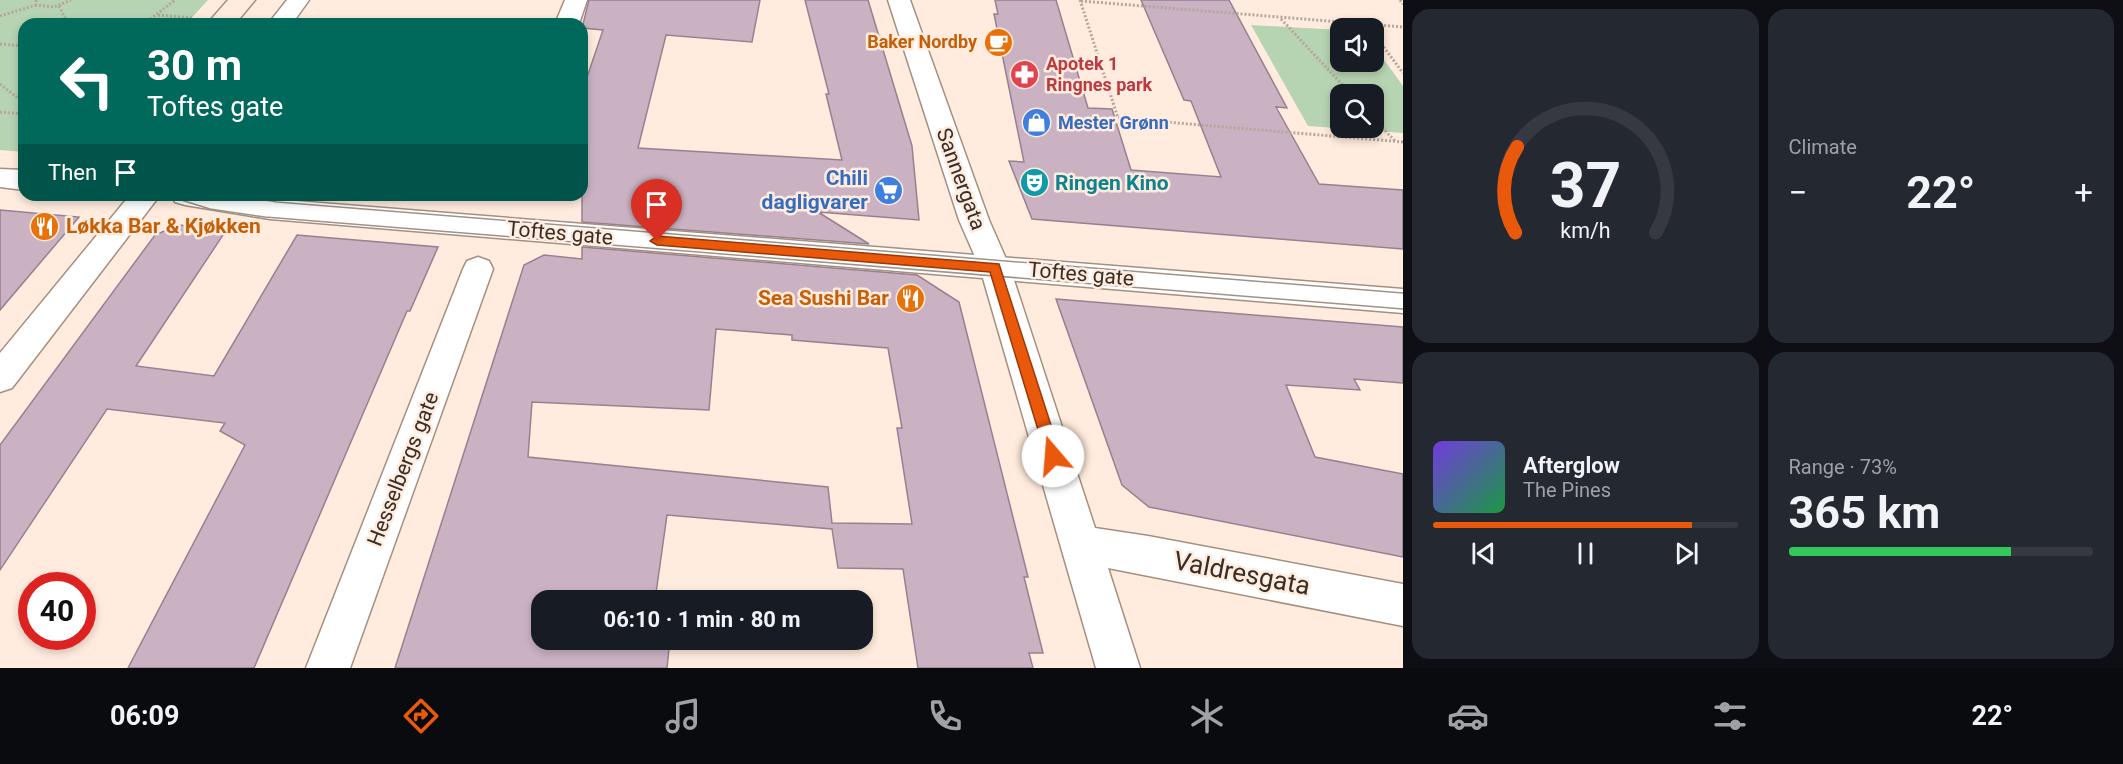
<!DOCTYPE html>
<html lang="en">
<head>
<meta charset="utf-8">
<style>
  body { margin:0; font-family:Roboto,sans-serif; background:#242831; color:#f1f3f6; height:100vh; display:flex; flex-direction:column; font-size:22px; white-space:nowrap }
  * { box-sizing:border-box; margin:0 }
  p { font-size:20px; color:#9ea1a6 }
  .icon { flex:none; width:33px; height:33px; fill:none; stroke:currentColor; stroke-width:2; stroke-linecap:round; stroke-linejoin:round }
  .map { position:relative; flex:1; overflow:hidden }
  .panel { display:flex; flex-direction:column; gap:9px; padding:9px; background:#0d0f14; width:720px }
  .panel>* { flex:none }
  .guide { position:absolute; left:18px; top:18px; width:570px; height:183px; border-radius:18px; box-shadow:0 3px 9px #0003; background:#00695c; color:#fff; overflow:hidden }
  .fabs { position:absolute; left:1330px; top:18px; display:grid; gap:12px }
  .fabs a { display:grid; place-items:center; width:54px; height:54px; border-radius:12px; background:#171b24; box-shadow:0 3px 9px #0003; font-size:30px }
  .speed { position:absolute; left:18px; top:572px; display:flex; gap:12px; font-size:30px; font-weight:700; text-align:center }
  .speed>* { display:grid; place-content:center; width:78px; height:78px; border-radius:50%; background:#171b24; box-shadow:0 3px 9px #0003; line-height:1 }
  .speed .limit { border:9px solid #d22; background:#fff; color:#111 }
  .pin { position:absolute; display:grid; place-items:center; width:51px; height:51px; color:#fff; margin:-62px -26px; border-radius:50% 50% 50% 0; rotate:-45deg; box-shadow:0 0 6px #0007 }
  .pin .icon { rotate:45deg }
  .me { position:absolute; width:66px; margin:-33px; rotate:342deg; stroke-linejoin:round; filter:drop-shadow(0 0 4px #0008) }
  .turn { display:flex; align-items:center; gap:21px; height:126px; padding:0 30px; font-size:27px }
  .turn .icon { width:78px; height:78px; stroke-width:2.5 }
  .turn b { display:block; font-size:42px; line-height:51px }
  .then { display:flex; align-items:center; height:57px; padding:0 30px; background:#0003; gap:12px; font-size:22px }
  .big { font-size:45px; font-weight:700; line-height:1.1 }
  .panel .card { flex:1; display:flex; flex-direction:column; justify-content:center; gap:9px; min-width:0; padding:0 21px; border-radius:18px; background:#242831 }
  .panel .dial { align-items:center; gap:0 }
  .dial svg { height:156px; overflow:visible; fill:none; stroke:#363941; stroke-width:7; stroke-linecap:round; text-anchor:middle }
  .dial text { fill:#f1f3f6; stroke:none }
  .song { display:flex; align-items:center; gap:18px }
  .cover { width:72px; height:72px; border-radius:9px; background:linear-gradient(135deg,hsl(260 70% 55%),hsl(140 70% 35%)) }
  .played { height:6px; border-radius:3px; background:linear-gradient(90deg,#ea580c 85%,#363941 85%) }
  .keys { display:flex; justify-content:space-around; direction:ltr }
  .heat { display:flex; justify-content:space-between; align-items:center; font-size:33px; direction:ltr }
  .charge { height:9px; border-radius:4px; background:linear-gradient(90deg,#34c759 73%,#363941 0) }
  .panel .tiles { flex:1; display:grid; gap:9px; grid-template-columns:repeat(2,1fr) }
  .trip { position:absolute; left:531px; top:590px; width:342px; height:60px; border-radius:18px; background:#171b24; box-shadow:0 3px 9px #0003; font-weight:700; line-height:60px; text-align:center }
  .tab-bar { display:flex; height:96px; justify-content:space-around; align-items:center; background:#090b0e; color:#9ea1a6 }
  .tab-bar .icon { width:42px; height:42px }
  .tab-bar .on { color:#ea580c }
  .tab-bar b { font-size:27px; color:#f1f3f6 }
  main { display:flex; flex:1; min-height:0 }
  .map>svg:first-child { display:block }
  .green { fill:#b6d4b2; fill-rule:evenodd }
  .building { fill:#cab2c2; stroke:#978190; stroke-width:1.5; fill-rule:evenodd }
  .lines { fill:none; stroke-linecap:round; stroke-linejoin:round }
  .minor-casing { stroke:#a58f7f; stroke-width:3 }
  .major-casing { stroke:#a58f7f; stroke-width:3 }
  .path { stroke:#b5a69b; stroke-width:3; stroke-dasharray:2 2; stroke-linecap:butt }
  .minor { fill:#fff; fill-rule:evenodd }
  .major { fill:#fff; fill-rule:evenodd }
  .tram { stroke:#a09288; stroke-width:1.5 }
  .route { fill:#ea580c; stroke:#983908; stroke-width:1.5 }
  .labels { text-anchor:middle; stroke-width:5; stroke-linejoin:round; paint-order:stroke }
  .far-food-label { font-size:18px; font-weight:bold; fill:#c56008; stroke:#ffecde; text-anchor:end }
  .far-health-label { font-size:18px; font-weight:bold; fill:#be3a42; stroke:#ffecde; text-anchor:start }
  .far-shop-label { font-size:18px; font-weight:bold; fill:#366cbe; stroke:#ffecde; text-anchor:start }
  .shop-label { font-size:21px; font-weight:bold; fill:#366cbe; stroke:#ffecde; text-anchor:end }
  .street-label { font-size:21px; fill:#372e28; stroke:#ffecde }
  .culture-label { font-size:21px; font-weight:bold; fill:#0d838f; stroke:#ffecde; text-anchor:start }
  .food-label { font-size:21px; font-weight:bold; fill:#c56008; stroke:#ffecde; text-anchor:start }
  .near-street-label { font-size:26px; fill:#372e28; stroke:#ffecde }
</style>
</head>
<body>
<main>
<div class="map">
<svg width="1403" height="668" viewBox="0 0 1403 668">
  <rect width="100%" height="100%" fill="#ffecde"/>
  <g class="green">
    <path d="M0,0H208L186,24H24V152L0,150Z"/>
    <path d="M1251,25L1341,30V62H1374V46L1403,86V133L1308,126ZM1341,94H1374V128H1341Z"/>
  </g>
  <g class="building">
    <path d="M589,0H760L752,42L666,35L638,148L842,160L826,94H829L805,0H868L912,146L919,220L818,212L869,244L582,222V92L603,30L582,28Z"/>
    <path d="M995,0H1056L1088,108L1112,109L1131,170L1221,177L1191,101L1184,100L1141,0H1229L1287,108L1276,107L1319,184L1403,190V249L1032,219L1009,161L1024,162L994,14H998Z"/>
    <path d="M0,210L79,217L0,310Z"/>
    <path d="M178,225L227,229L136,366L214,376L297,235L438,247L410,311H407L254,668H128L245,445L220,431L225,423L107,409L0,570V445L155,235Z"/>
    <path d="M582,247L917,275L959,302L1028,577H1024L1043,653H1029L1033,668H918L903,569L838,568L832,529L667,515L655,600H542V639H670L667,668H395L524,265L544,255L582,259ZM716,329L792,335V340L888,348L902,428H897L912,524L832,523L828,487L528,457L532,402L709,410Z"/>
    <path d="M1056,299L1403,327V383L1354,379L1360,390L1286,385L1315,457L1403,474V557L1149,507L1122,485Z"/>
  </g>
  <g class="lines">
    <defs>
      <g id="minor">
        <path d="M287,0H309L292,24H268Z"/>
        <path d="M565,0H587L579,24H555Z"/>
        <path d="M888,0H910L989,220L1010,268L1095,528L1148,536L1403,584V626L1108,568L1140,668H1096L980,268L959,220Z"/>
        <path d="M130,195H160L12,388L0,392V353Z"/>
        <path d="M478,257L489,261L493,269L350,668H306L463,269L467,261Z"/>
      </g>
      <g id="major">
        <path d="M0,169L24,170V190L0,187Z"/>
        <path d="M171,195H246L270,199L1403,289V313L270,219L185,205L175,202Z"/>
      </g>
    </defs>
    <use href="#minor" class="minor-casing"/>
    <use href="#major" class="major-casing"/>
    <g class="path">
      <path d="M36,0V5L54,7L71,0"/>
      <path d="M1080,0L1118,118L1403,142"/>
      <path d="M1400,0L1403,4"/>
      <path d="M1081,1L1403,27"/>
      <path d="M59,6L68,24"/>
      <path d="M158,15L193,18"/>
      <path d="M0,16L36,5"/>
      <path d="M1281,19L1351,94"/>
      <path d="M144,24L175,0"/>
      <path d="M1374,34L1403,73"/>
      <path d="M0,44L24,46"/>
      <path d="M0,84L24,103"/>
      <path d="M0,112L24,114"/>
      <path d="M1374,119L1395,141"/>
    </g>
    <use href="#minor" class="minor"/>
    <use href="#major" class="major"/>
    <g class="tram">
      <path d="M206,24L227,0"/>
      <path d="M236,24L256,0"/>
      <path d="M165,195L210,209L265,217L1403,309"/>
      <path d="M237,195L277,202L1403,293"/>
    </g>
  </g>
  <path class="route" d="M657,236L999,264L1061,456L1059,461L1053,463L1048,461L1046,456L990,272L657,245L650,241Z"/>
  <defs>
    <symbol id="cafe-disc" viewBox="-11 -11 22 22"><circle r="9.5" fill="#e8710a" stroke="#ffecde"/><path d="M-5.5-4.5H6V0H3Q3 3.5 0 3.5H-2.5Q-5.5 3.5-5.5 0ZM3-3.2v2h1.7v-2ZM-6 4.5H4V6H-6Z" fill="#fff"/></symbol>
    <symbol id="pharmacy-disc" viewBox="-11 -11 22 22"><circle r="9.5" fill="#e0444e" stroke="#ffecde"/><path d="M-2-6h4v4h4v4h-4v4h-4v-4h-4v-4h4Z" fill="#fff"/></symbol>
    <symbol id="shop-disc" viewBox="-11 -11 22 22"><circle r="9.5" fill="#3f7fe0" stroke="#ffecde"/><path d="M-5-2.5h2.3a2.7 3.5 0 0 1 5.4 0H5L5.5 6h-11ZM-1.5-2.5h3a1.5 2.3 0 0 0-3 0Z" fill="#fff"/></symbol>
    <symbol id="theatre-disc" viewBox="-11 -11 22 22"><circle r="9.5" fill="#0f9aa8" stroke="#ffecde"/><path d="M-5-5.5Q0-4 5-5.5V0Q5 5 0 6Q-5 5-5 0ZM-3.3-2.5H-1v1.5H-3.3ZM1-2.5H3.3v1.5H1ZM-2.8 1Q0 5.5 2.8 1Z" fill="#fff"/></symbol>
    <symbol id="supermarket-disc" viewBox="-11 -11 22 22"><circle r="9.5" fill="#3f7fe0" stroke="#ffecde"/><path d="M-6-5.5h2.5l.6 2H6L4.5 2H-2.5L-4.4-4H-6ZM-1.5 3.2a1.3 1.3 0 1 0 .1 0ZM3 3.2a1.3 1.3 0 1 0 .1 0Z" fill="#fff"/></symbol>
    <symbol id="restaurant-disc" viewBox="-11 -11 22 22"><circle r="9.5" fill="#e8710a" stroke="#ffecde"/><path d="M-5-6h1v4h1v-4h1v4h1v-4h1v5L-1.5 .5V6h-2V.5L-5-1ZM5-6V6H3V1.5H1.5Q1.5-4 5-6Z" fill="#fff"/></symbol>
  </defs>
  <g fill-rule="evenodd">
    <use href="#cafe-disc" x="982" y="26" width="33" height="33"/>
    <use href="#pharmacy-disc" x="1008" y="58" width="33" height="33"/>
    <use href="#shop-disc" x="1020" y="106" width="33" height="33"/>
    <use href="#theatre-disc" x="1018" y="166" width="33" height="33"/>
    <use href="#supermarket-disc" x="872" y="174" width="33" height="33"/>
    <use href="#restaurant-disc" x="28" y="210" width="33" height="33"/>
    <use href="#restaurant-disc" x="894" y="282" width="33" height="33"/>
  </g>
  <g class="labels">
    <g class="far-food-label">
      <text x="977" y="48">Baker Nordby</text>
    </g>
    <g class="far-health-label">
      <text x="1046" y="70">Apotek 1<tspan x="1046" dy="21">Ringnes park</tspan></text>
    </g>
    <g class="far-shop-label">
      <text x="1058" y="129">Mester Grønn</text>
    </g>
    <g class="shop-label">
      <text x="868" y="185">Chili<tspan x="868" dy="24">dagligvarer</tspan></text>
    </g>
    <g class="street-label">
      <text transform="translate(961 179) rotate(70)" y="7">Sannergata</text>
      <text transform="translate(560 233) rotate(5)" y="7">Toftes gate</text>
      <text transform="translate(1081 274) rotate(5)" y="7">Toftes gate</text>
      <text transform="translate(403 469) rotate(-69)" y="7">Hesselbergs gate</text>
    </g>
    <g class="culture-label">
      <text x="1055" y="190">Ringen Kino</text>
    </g>
    <g class="food-label">
      <text x="66" y="233">Løkka Bar &amp; Kjøkken</text>
      <text x="889" y="305" text-anchor="end">Sea Sushi Bar</text>
    </g>
    <g class="near-street-label">
      <text transform="translate(1242 573) rotate(11)" y="9">Valdresgata</text>
    </g>
  </g>
</svg>
<div class="fabs">
<a><svg class="icon" aria-label="sound" viewBox="0 0 24 24"><path d="M4 9h4l5-4v14l-5-4H4zM17 9q2 3 0 6"/></svg></a>
<a><svg class="icon" aria-label="search" viewBox="0 0 24 24"><circle cx="10" cy="10" r="6"/><path d="M15 15l6 6"/></svg></a>
</div>
<div class="speed"><div class="limit">40</div></div>
<div class="pin" style="left:657px;top:241px;background:#d93025"><svg class="icon" aria-label="arrive" viewBox="0 0 24 24"><path d="M6 21V4h12l-3 4 3 4H6"/></svg></div>
<svg class="me" style="left:1053px;top:456px" viewBox="-20 -20 40 40"><circle r="19" fill="#fff"/><path d="M0-13L10 11 0 6-10 11z" fill="#ea580c"/></svg>
<div class="trip">06:10 · 1 min · 80 m</div>
<div class="guide">
<div class="turn"><svg class="icon" aria-label="left" viewBox="0 0 24 24"><path d="M17 20v-9H6M10 6l-5 5 5 5"/></svg><div><b>30 m</b>Toftes gate</div></div>
<div class="then">Then<svg class="icon" aria-label="arrive" viewBox="0 0 24 24"><path d="M6 21V4h12l-3 4 3 4H6"/></svg></div>
</div>
</div>
<section class="panel">
<div class="tiles">
<div class="card dial"><svg viewBox="0 0 100 80">
<path d="M14 69A42 42 0 1 1 86 69"/>
<path d="M14 69A42 42 0 0 1 15 25" stroke="#ea580c"/>
<text x="50" y="56" font-size="32" font-weight="700">37</text>
<text x="50" y="72" font-size="11">km/h</text>
</svg></div>
<div class="card"><p>Climate</p>
<div class="heat"><a>−</a><b class="big">22°</b><a>+</a></div>
</div>
<div class="card">
<div class="song"><i class="cover"></i><div><b>Afterglow</b><p>The Pines</p></div></div>
<div class="played"></div>
<div class="keys"><svg class="icon" aria-label="previous" viewBox="0 0 24 24"><path d="M18 5L8 12l10 7zM5 5v14"/></svg><svg class="icon" aria-label="pause" viewBox="0 0 24 24"><path d="M8 5v14M16 5v14"/></svg><svg class="icon" aria-label="next" viewBox="0 0 24 24"><path d="M6 5l10 7-10 7zM19 5v14"/></svg></div>
</div>
<div class="card"><p>Range · 73%</p><b class="big">365 km</b><div class="charge"></div></div>
</div>
</section>
</main>
<nav class="tab-bar">
<b>06:09</b>
<svg class="icon on" aria-label="directions" viewBox="0 0 24 24"><path d="M12 3l9 9-9 9-9-9zM9 14v-3h6M13 9l2 2-2 2"/></svg>
<svg class="icon" aria-label="music" viewBox="0 0 24 24"><path d="M9 18V5l10-2v13"/><circle cx="6" cy="18" r="3"/><circle cx="16" cy="16" r="3"/></svg>
<svg class="icon" aria-label="phone" viewBox="0 0 24 24"><path d="M5 4h4l2 5-3 2q2 4 5 5l2-3 5 2v4C11 20 4 13 5 4z"/></svg>
<svg class="icon" aria-label="climate" viewBox="0 0 24 24"><path d="M12 3v18M4 7l16 10M4 17L20 7"/></svg>
<svg class="icon" aria-label="car" viewBox="0 0 24 24"><path d="M5 17H2v-5l4-1 3-4h7l3 4 3 1v5h-3M9 17h6M6 11h13"/><circle cx="7" cy="17" r="2"/><circle cx="17" cy="17" r="2"/></svg>
<svg class="icon" aria-label="filters" viewBox="0 0 24 24"><path d="M4 7h16M4 17h16"/><circle cx="9" cy="7" r="2"/><circle cx="15" cy="17" r="2"/></svg>
<b>22°</b>
</nav>
</body>
</html>
